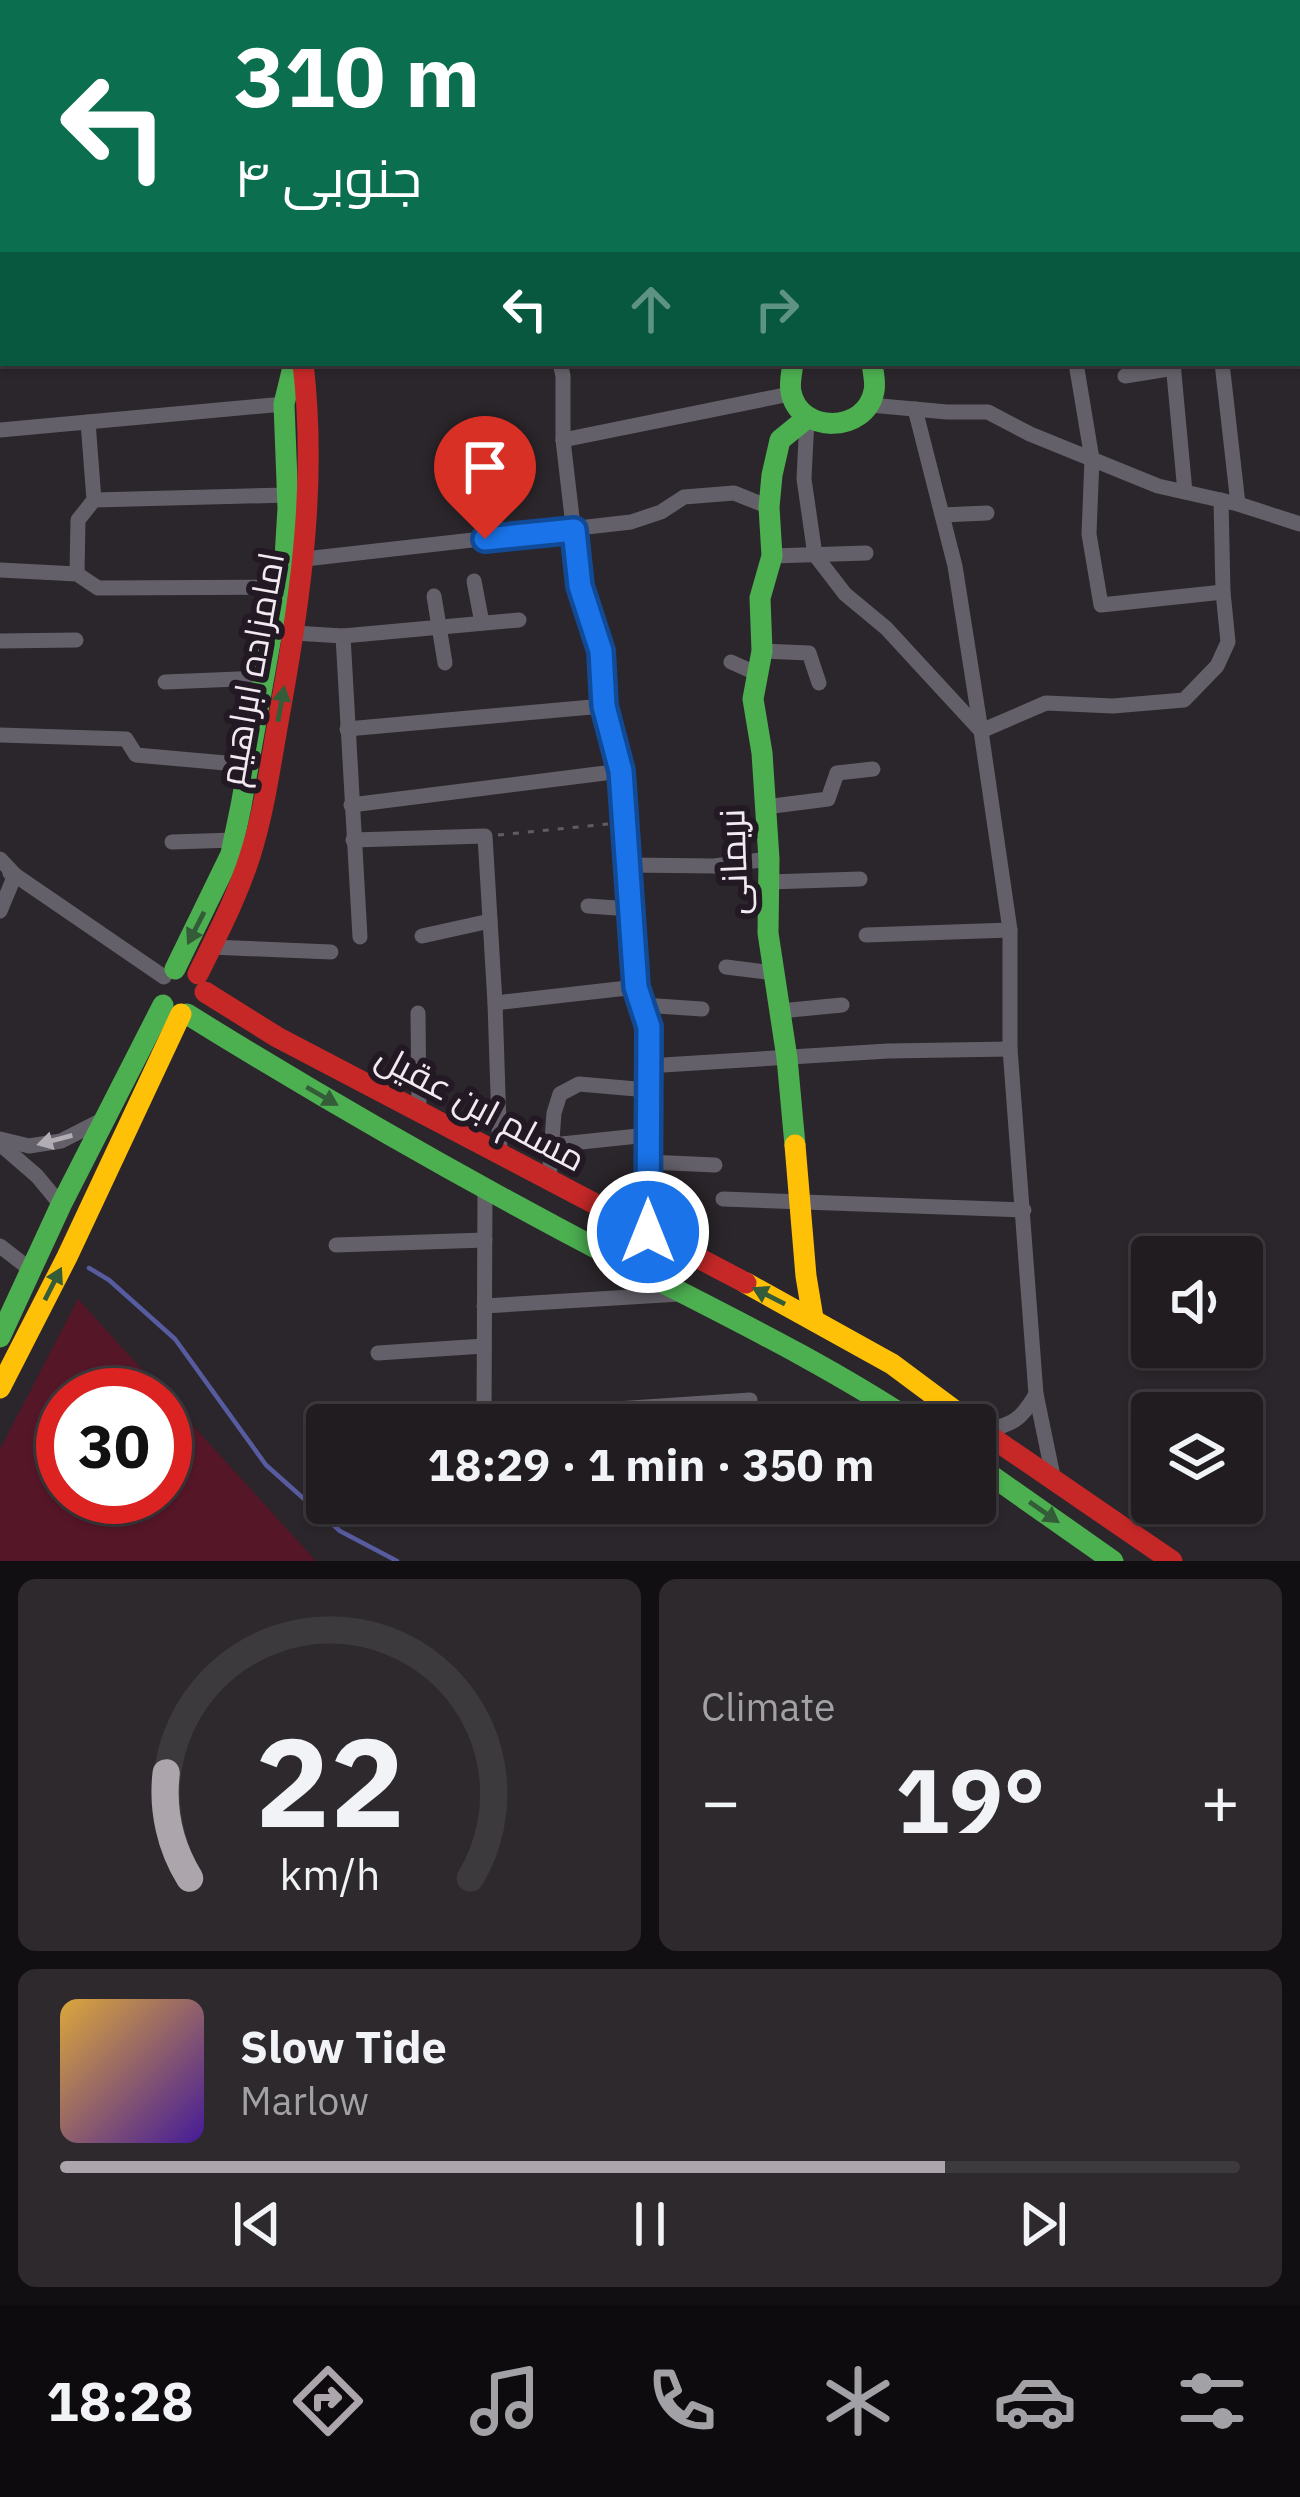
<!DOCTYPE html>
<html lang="en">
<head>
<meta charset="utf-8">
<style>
  body { margin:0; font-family:"IBM Plex Sans",Cairo,sans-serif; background:#2d292d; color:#f1f3f6; height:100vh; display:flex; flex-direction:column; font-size:45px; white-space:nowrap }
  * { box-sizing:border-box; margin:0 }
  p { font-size:39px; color:#a2a1a5 }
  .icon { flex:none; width:66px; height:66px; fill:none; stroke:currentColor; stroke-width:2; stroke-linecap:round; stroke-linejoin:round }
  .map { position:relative; height:1561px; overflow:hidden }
  .sheet { display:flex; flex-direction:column; gap:18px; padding:18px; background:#120f12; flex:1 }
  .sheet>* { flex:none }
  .hud { position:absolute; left:0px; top:0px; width:1302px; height:366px; box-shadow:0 3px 9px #0004,0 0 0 3px #3d3a3e; background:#0b6e4f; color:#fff; overflow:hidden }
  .tools { position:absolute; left:1131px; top:1236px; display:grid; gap:24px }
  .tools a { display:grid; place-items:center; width:132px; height:132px; border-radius:12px; background:#201c20; box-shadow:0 3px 9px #0004,0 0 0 3px #3d3a3e; font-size:60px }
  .speed { position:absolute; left:36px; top:1368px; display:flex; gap:24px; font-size:60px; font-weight:700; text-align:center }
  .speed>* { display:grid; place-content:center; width:156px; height:156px; border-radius:50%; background:#201c20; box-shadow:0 3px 9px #0004,0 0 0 3px #3d3a3e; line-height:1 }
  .speed .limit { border:18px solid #d22; background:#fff; color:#111 }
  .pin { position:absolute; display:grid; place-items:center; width:102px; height:102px; color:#fff; margin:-123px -51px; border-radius:50% 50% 50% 0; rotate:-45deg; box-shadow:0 0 12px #0007 }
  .pin .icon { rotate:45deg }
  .me { position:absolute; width:132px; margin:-66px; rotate:0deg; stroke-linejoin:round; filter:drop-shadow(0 0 9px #0008) }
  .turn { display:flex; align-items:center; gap:42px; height:252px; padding:0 36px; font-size:54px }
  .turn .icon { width:156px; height:156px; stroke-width:2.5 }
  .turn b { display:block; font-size:84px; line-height:102px }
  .lanes { display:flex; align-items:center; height:114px; padding:0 36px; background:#0003; justify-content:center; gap:60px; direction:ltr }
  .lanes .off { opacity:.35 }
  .big { font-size:90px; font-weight:700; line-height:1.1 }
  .sheet .tile { flex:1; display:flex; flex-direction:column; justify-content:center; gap:18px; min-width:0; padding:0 42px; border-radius:18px; background:#2d292d }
  .sheet .dial { align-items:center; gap:0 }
  .dial svg { height:312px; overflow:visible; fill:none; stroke:#3d3a3e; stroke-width:7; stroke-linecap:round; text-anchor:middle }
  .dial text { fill:#f1f3f6; stroke:none }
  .song { display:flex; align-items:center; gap:36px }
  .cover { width:144px; height:144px; border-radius:18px; background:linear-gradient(135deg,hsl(40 70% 55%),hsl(260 70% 35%)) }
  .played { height:12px; border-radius:6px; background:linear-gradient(90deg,#aca5ac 75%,#3d3a3e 75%) }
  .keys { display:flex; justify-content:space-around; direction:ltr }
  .heat { display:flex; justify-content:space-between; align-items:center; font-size:66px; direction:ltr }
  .sheet .tiles { flex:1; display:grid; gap:18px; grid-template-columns:1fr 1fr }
  .tile:last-child { grid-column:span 2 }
  .trip { position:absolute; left:306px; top:1404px; width:690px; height:120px; border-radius:12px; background:#201c20; box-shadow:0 3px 9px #0004,0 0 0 3px #3d3a3e; font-weight:700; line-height:120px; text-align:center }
  .tabs { display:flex; height:192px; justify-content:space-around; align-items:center; background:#0d0b0d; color:#a2a1a5 }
  .tabs .icon { width:84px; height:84px }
  .tabs .current { color:#aca5ac }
  .tabs b { font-size:54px; color:#f1f3f6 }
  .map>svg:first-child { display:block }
  .green { fill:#551628; fill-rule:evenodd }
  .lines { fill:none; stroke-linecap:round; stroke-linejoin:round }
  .stream { stroke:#575ca0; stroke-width:4.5 }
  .path { stroke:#615c63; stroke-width:3; stroke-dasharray:6 9; stroke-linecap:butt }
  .street { stroke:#646069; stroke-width:15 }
  .fast { stroke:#4caf50; stroke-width:21 }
  .slow { stroke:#ffc107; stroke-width:21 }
  .jam { stroke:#c62828; stroke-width:21 }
  .oneway { fill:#355c38 }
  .oneway2 { fill:#b2acb4 }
  .route-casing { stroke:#114b97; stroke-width:30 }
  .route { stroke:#1a73e8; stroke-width:21 }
  .labels { text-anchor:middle; stroke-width:12; stroke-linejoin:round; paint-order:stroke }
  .street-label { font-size:36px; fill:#f1eaf1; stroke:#231924 }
</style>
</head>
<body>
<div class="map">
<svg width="1300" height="1561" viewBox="0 0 1300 1561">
  <rect width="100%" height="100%" fill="#2b262b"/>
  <path class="green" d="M78,1299L316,1561H0V1449ZM63,1395H165V1497H63Z"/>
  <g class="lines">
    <path class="stream" d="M89,1268L109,1280L175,1339L266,1465L340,1531L397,1561"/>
    <path class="path" d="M498,835L608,824"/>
    <g class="street">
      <path d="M224,0L225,3"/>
      <path d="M521,0L522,3"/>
      <path d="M687,0L688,3"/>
      <path d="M786,0L787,3"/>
      <path d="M913,0V3"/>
      <path d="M1048,0V3"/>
      <path d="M1195,0V3"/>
      <path d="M63,3V0"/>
      <path d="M252,3L337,2"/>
      <path d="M0,48H3"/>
      <path d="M0,180L3,181"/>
      <path d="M0,262H3"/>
      <path d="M560,363L563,376V440L580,586L601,651L603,706L621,771L636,987"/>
      <path d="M1076,363L1092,459L1089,534L1101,605L1223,592"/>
      <path d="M1173,363L1185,492"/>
      <path d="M1222,363L1238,504"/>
      <path d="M1125,376L1174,368"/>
      <path d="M870,405L947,412H988L1030,434L1158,486L1238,504L1300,524"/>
      <path d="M915,409L955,566L981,731L1046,703L1113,706L1184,700L1217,666L1228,642L1223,592L1221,500"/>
      <path d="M807,418L804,479L815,555L845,594L886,628L981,731L1010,930V1049L1036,1394L1054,1481"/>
      <path d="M0,430L284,404"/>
      <path d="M563,440L790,394"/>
      <path d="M94,500L288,495"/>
      <path d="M942,515L987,513"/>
      <path d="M772,556L866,553"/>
      <path d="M305,559L631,522L661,512L684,497L734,493L769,507"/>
      <path d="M0,570L77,574L98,588L280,587"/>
      <path d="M77,574L78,520L94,500L88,422"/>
      <path d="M474,581L482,623"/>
      <path d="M434,596L445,663"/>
      <path d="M294,633L343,636L519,620"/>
      <path d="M343,636L360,937"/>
      <path d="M0,641L76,640"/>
      <path d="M762,651L809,653L819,683"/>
      <path d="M731,662L758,674"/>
      <path d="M165,682L263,678"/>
      <path d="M347,729L603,706"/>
      <path d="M0,735L126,739L136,755L248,765"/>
      <path d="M351,805L621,771"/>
      <path d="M765,807L828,799L837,773L873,769"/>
      <path d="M353,840L485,836L495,1003L500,1154"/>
      <path d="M172,842L234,840"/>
      <path d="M0,859L15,875L164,977"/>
      <path d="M628,865L714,866L769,859"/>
      <path d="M769,882L860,879"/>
      <path d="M588,906L631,909"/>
      <path d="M0,911L15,875L10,873"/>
      <path d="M866,935L1010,930"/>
      <path d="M422,936L490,921"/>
      <path d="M211,947L331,952"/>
      <path d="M726,967L774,973"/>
      <path d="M495,1003L636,987L649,1027L648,1232"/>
      <path d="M642,1005L702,1009"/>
      <path d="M780,1011L842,1005"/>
      <path d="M418,1013L419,1111"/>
      <path d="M647,1066L888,1051L1010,1049"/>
      <path d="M0,1139L29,1146L61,1141L104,1119"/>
      <path d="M0,1144L37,1176L61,1205"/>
      <path d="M552,1145L648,1135"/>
      <path d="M648,1162L715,1165"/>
      <path d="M549,1180L554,1113L560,1094L579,1084L648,1090"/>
      <path d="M723,1199L1024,1210"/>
      <path d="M336,1245L485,1240"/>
      <path d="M0,1246L31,1270"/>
      <path d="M484,1306L680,1294"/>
      <path d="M378,1353L484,1346"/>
      <path d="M484,1418L750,1400"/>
      <path d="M484,1422L485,1190"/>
      <path d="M983,1432C1012,1424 1021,1421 1036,1394"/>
    </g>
    <g class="fast">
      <path d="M793,363C792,372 789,383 791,392C799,434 866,434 874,391C876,383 873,372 872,363"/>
      <path d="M175,969L231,854L241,806L285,558L288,508L284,404L294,363"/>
      <path d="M187,1014C324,1099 464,1179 607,1254C712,1309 819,1359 918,1425"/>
      <path d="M795,1145L787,1058L768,933L769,859L762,753L753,699L762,651L760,598L772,556L769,507L772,475L780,440L807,418"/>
      <path d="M0,1337L61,1205L163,1005"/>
      <path d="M975,1464L1113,1561"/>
    </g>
    <g class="slow">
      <path d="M495,3L496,0"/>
      <path d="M795,1145L806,1276L813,1318"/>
      <path d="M746,1283L892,1364L974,1425"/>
      <path d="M0,1388L67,1257L181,1014"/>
    </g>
    <g class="jam">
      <path d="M198,974C217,935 237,897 250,856C265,809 271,760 280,711C301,595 317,481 303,363"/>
      <path d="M205,992L277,1037L746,1283"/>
      <path d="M975,1426L1172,1561"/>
    </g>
  </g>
  <defs><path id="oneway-solid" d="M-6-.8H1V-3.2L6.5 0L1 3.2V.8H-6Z" transform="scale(3)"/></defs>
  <g class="oneway">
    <use href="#oneway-solid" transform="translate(281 704) rotate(-80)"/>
    <use href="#oneway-solid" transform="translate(196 928) rotate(117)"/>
    <use href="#oneway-solid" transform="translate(322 1096) rotate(30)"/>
    <use href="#oneway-solid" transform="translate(53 1284) rotate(-63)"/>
    <use href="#oneway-solid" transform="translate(769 1296) rotate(-153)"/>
    <use href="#oneway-solid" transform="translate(1044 1512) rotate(35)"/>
  </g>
  <use class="oneway2" href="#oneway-solid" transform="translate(55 1140) rotate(165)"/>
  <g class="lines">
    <defs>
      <path id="route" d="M485,539L574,530L580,586L601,651L604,706L621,771L636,987L649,1027L648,1232"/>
    </defs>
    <use href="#route" class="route-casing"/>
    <use href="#route" class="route"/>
  </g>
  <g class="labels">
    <g class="street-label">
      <text transform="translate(251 669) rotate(-80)" y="13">امامزاده ابراهیم</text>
      <text transform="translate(733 862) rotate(-92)" y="13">نریمانی</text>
      <text transform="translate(481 1107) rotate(28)" y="13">مسلم ابن عقیل</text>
    </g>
  </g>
</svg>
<div class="tools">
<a><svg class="icon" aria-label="sound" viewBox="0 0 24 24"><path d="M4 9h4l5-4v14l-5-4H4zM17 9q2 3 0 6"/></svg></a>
<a><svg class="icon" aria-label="layers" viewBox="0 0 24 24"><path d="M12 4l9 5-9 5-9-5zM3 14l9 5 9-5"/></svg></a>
</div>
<div class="speed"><div class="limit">30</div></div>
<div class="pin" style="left:485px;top:539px;background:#d93025"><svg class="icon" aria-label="arrive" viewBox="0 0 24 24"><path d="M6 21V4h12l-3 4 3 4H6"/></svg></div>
<svg class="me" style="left:648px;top:1232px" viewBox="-20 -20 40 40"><circle r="17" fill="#1a73e8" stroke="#fff" stroke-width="3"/><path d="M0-11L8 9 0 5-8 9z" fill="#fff"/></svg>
<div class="trip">18:29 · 1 min · 350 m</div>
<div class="hud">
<div class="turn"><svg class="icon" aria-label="left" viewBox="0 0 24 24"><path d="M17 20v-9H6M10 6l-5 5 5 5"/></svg><div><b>310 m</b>۴ جنوبی</div></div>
<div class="lanes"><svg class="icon" aria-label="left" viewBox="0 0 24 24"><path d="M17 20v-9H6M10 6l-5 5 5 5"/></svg><svg class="icon off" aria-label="ahead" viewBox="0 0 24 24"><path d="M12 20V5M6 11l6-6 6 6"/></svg><svg class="icon off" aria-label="right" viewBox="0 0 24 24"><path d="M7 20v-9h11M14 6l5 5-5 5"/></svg></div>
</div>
</div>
<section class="sheet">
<div class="tiles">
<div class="tile dial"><svg viewBox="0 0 100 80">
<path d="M14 69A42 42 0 1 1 86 69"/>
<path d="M14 69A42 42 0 0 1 8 42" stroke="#aca5ac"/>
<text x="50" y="56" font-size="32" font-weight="700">22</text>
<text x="50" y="72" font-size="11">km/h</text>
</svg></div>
<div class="tile"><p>Climate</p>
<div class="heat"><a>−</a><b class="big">19°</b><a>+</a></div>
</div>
<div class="tile">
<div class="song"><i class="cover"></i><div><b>Slow Tide</b><p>Marlow</p></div></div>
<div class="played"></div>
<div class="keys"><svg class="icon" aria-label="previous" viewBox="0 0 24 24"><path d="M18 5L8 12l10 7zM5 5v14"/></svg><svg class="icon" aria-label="pause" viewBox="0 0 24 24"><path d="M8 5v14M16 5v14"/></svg><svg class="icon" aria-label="next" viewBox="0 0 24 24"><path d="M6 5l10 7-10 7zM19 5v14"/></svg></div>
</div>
</div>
</section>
<nav class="tabs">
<b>18:28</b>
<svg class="icon current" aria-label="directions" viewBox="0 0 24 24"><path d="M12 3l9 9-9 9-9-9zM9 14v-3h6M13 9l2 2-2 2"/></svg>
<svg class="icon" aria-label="music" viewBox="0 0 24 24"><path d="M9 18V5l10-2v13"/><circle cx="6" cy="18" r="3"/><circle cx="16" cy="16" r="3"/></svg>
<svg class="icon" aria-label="phone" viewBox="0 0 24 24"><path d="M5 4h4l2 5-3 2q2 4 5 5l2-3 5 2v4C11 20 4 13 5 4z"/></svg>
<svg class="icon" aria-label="climate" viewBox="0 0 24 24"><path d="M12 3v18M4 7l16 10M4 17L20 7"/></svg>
<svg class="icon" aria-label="car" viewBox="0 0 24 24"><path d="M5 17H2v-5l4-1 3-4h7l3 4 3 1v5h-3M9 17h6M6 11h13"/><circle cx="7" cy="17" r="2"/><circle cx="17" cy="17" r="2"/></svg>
<svg class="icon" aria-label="filters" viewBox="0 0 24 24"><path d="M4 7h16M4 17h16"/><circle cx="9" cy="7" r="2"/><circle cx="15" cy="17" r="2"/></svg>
</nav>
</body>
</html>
